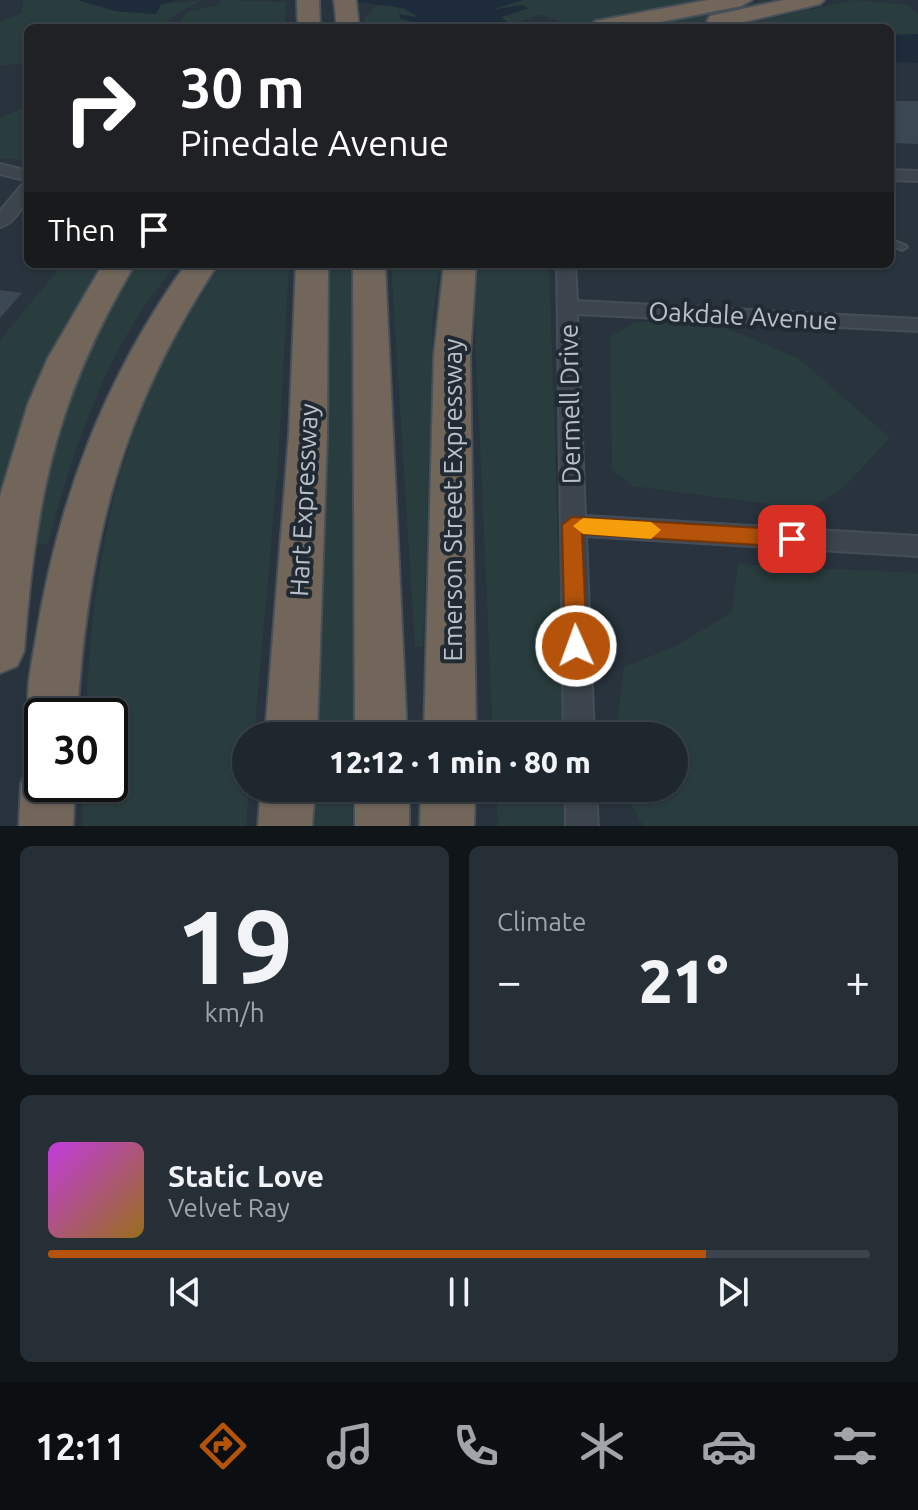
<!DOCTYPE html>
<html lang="en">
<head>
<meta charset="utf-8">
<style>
  body { margin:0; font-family:Ubuntu,sans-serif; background:#262e36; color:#f1f3f6; height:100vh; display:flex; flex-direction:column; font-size:30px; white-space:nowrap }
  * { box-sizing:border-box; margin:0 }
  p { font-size:26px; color:#a1a5aa }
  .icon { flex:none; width:44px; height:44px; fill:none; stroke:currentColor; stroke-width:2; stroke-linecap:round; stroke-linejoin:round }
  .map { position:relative; height:826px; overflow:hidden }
  .panel { display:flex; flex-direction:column; gap:20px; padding:20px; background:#101519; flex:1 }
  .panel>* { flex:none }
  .top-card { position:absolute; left:24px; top:24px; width:870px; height:244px; border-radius:12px; box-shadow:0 2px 6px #0004,0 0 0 2px #3c434a; background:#202124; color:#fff; overflow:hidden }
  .speed { position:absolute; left:24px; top:698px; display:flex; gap:16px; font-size:40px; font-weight:700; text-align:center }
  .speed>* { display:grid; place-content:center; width:104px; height:104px; border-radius:50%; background:#1e262e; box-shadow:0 2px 6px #0004,0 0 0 2px #3c434a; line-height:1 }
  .speed .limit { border:4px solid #111; border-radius:12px; background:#fff; color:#111 }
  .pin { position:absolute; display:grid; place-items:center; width:68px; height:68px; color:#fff; margin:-34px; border-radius:16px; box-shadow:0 4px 12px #0006 }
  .me { position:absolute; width:88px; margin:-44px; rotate:358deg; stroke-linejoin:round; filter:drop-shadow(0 0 6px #0008) }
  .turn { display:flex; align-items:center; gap:28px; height:168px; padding:0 24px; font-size:36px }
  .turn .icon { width:104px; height:104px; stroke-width:2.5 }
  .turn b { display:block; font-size:56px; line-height:68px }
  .then { display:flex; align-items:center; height:76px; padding:0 24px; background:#0003; gap:16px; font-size:30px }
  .big { font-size:60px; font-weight:800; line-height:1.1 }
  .panel .widget { flex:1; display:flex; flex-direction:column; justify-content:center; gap:12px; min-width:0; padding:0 28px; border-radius:12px; background:#262e36 }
  .panel .dial { align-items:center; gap:0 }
  .dial b { font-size:104px; line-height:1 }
  .song { display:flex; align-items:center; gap:24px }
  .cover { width:96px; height:96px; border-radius:12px; background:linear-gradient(135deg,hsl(290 70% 55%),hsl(40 70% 35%)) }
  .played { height:8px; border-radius:4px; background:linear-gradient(90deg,#b45309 80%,#3c434a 80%) }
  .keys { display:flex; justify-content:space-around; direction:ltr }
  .heat { display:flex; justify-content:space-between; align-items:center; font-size:44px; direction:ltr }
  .panel .tiles { flex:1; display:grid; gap:20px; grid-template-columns:1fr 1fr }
  .widget:last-child { grid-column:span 2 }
  .trip { position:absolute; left:232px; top:722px; width:456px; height:80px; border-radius:40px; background:#1e262e; box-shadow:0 2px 6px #0004,0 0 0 2px #3c434a; font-weight:800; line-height:80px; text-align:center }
  .tab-bar { display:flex; height:128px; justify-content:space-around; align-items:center; background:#0c0f12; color:#a1a5aa }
  .tab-bar .icon { width:56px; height:56px }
  .tab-bar .selected { color:#b45309 }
  .tab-bar b { font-size:36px; color:#f1f3f6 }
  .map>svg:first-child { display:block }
  .green { fill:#2a3d3e }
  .water { fill:#1d2b3a }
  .building { fill:#3b4852 }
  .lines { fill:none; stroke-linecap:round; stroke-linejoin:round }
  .service-casing { stroke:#454e56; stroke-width:4 }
  .minor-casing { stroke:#454e56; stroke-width:4 }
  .motorway-casing { stroke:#475058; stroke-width:4 }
  .service { fill:#3c454d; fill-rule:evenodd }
  .minor { fill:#3c454d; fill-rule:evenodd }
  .motorway { fill:#72665a; fill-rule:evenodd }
  .route { fill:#b45309; stroke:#753606; stroke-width:2 }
  .slow { fill:#f59e0b }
  .labels { text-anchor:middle; stroke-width:8; stroke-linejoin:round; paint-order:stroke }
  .street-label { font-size:26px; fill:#b8c0c8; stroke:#212a32 }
</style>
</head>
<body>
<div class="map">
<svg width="918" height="826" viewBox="0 0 918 826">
  <rect width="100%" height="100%" fill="#28333d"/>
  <g class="green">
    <path d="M23,0H78L115,11L156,14L161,4L202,0L167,19L170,25L165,28H28V64L0,65V22L21,13Z"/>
    <path d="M221,0L286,2L285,28H168L177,25L188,12L221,4Z"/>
    <path d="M523,0H700L571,25L540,14L522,21L527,28L488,27L486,23H499L505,14L521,10L513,7L494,12L491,8Z"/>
    <path d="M770,0L774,2L677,28H622Z"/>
    <path d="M854,0L908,5L918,14V34L890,35V28H727Z"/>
    <path d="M389,5L416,14L417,18L405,15L408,22L436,28H363L364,19L376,6Z"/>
    <path d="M28,105V161L0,158V118Z"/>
    <path d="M63,264H105C54,337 20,414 0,500V340Z"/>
    <path d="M129,264H178C108,340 75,445 48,543L35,545L44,437Z"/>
    <path d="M221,264H289L278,466L254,736H246V788H249L246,826H82L83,784H110V716H86C93,543 122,409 221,264Z"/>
    <path d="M329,264H350L355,452V736H318Z"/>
    <path d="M391,264H440L433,315L423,647H415Z"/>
    <path d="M479,264H549L564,736H493L474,309Z"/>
    <path d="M635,322H711L798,358L890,438L840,491L808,509L632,486L612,469L610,337Z"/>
    <path d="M738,564L918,573V826H643L623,788H674V736H616L624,667L678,645L732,612Z"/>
    <path d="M315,788H353L352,826H314Z"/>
    <path d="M496,788H565L566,826H498Z"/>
  </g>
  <g class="water">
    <path d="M78,0H179L161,4L156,14L115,11Z"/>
    <path d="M346,0H523L491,10L521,5L529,8L502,17L507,22L486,23L489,28H436L401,19L399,14L417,17L405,8Z"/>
    <path d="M918,34V63L890,62V35Z"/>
  </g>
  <g class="building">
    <path d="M890,101H918V144L890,143Z"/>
    <path d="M0,290L22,293L0,318Z"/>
  </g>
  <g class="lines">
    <defs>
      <path id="service" d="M890,239L905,245L907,247L902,250L890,245Z"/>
      <g id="minor">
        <path d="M0,164L28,171V181L0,174Z"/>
        <path d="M890,170L918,171V181L890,180Z"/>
        <path d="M28,184C28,201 17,222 0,227V211L22,185Z"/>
        <path d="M557,264H575L577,301L918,319V331L577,314L585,516L918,536V556L586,536L594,736H564Z"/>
        <path d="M566,788H596L598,826H566Z"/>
      </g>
      <g id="motorway">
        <path d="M297,0H319L320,28H298Z"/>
        <path d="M334,0H356L359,28H337Z"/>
        <path d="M708,0H752L741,6L630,28H585L596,21Z"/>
        <path d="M784,0H824L820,4L718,28L707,21L710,16Z"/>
        <path d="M103,264H135C55,399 36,497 24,651L17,666L0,673V496L28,404L48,358Z"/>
        <path d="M186,264H218C121,410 88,542 77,716H42V736L34,733C22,704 31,668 36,638C58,500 105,377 186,264Z"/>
        <path d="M296,264H328L327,435L317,736H265L289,435Z"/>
        <path d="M353,264H385L407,736H355Z"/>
        <path d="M444,264H476L470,355L476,736H424L434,355Z"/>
        <path d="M42,760V784H75L73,826H19L21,784L29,765Z"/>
        <path d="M261,788H315L312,826H258Z"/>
        <rect x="355" y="788" width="54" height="38"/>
        <path d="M421,788H475L474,826H420Z"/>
      </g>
    </defs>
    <use href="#service" class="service-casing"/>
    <use href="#minor" class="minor-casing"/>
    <use href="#motorway" class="motorway-casing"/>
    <use href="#service" class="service"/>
    <use href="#minor" class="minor"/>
    <use href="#motorway" class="motorway"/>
  </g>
  <path class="route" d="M572,517L792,530L803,539L792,547L582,534L587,646L584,653L576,656L568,653L565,646L562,525Z"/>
  <path class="slow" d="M583,518L651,522L661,530L651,539L583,534L573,526Z"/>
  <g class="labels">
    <g class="street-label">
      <text transform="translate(743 316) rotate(3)" y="9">Oakdale Avenue</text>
      <text transform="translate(570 404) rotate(-91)" y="9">Dermell Drive</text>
      <text transform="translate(304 500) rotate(-87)" y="9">Hart Expressway</text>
      <text transform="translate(453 500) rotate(-90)" y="9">Emerson Street Expressway</text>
    </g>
  </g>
</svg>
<div class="speed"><div class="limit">30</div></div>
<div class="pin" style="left:792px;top:539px;background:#d93025"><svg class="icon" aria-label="arrive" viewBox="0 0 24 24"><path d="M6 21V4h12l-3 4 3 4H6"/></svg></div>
<svg class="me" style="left:576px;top:646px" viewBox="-20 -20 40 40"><circle r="17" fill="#b45309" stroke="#fff" stroke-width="3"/><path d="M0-11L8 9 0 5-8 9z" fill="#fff"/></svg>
<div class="trip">12:12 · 1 min · 80 m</div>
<div class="top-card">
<div class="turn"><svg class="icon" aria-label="right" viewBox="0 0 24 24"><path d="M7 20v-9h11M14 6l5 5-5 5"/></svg><div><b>30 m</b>Pinedale Avenue</div></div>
<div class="then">Then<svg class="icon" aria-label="arrive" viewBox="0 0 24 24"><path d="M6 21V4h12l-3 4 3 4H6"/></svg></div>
</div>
</div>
<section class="panel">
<div class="tiles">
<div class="widget dial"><b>19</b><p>km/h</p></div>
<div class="widget"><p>Climate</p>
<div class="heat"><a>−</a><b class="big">21°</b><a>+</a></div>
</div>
<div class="widget">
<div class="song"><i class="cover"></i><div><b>Static Love</b><p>Velvet Ray</p></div></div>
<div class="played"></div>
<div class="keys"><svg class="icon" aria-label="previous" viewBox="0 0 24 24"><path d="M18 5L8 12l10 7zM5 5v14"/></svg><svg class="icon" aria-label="pause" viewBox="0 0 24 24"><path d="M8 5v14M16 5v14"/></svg><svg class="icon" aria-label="next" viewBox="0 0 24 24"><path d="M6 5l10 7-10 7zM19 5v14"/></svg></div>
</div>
</div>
</section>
<nav class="tab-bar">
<b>12:11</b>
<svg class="icon selected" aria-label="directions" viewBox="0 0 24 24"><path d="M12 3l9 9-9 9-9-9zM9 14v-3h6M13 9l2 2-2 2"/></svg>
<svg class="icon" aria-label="music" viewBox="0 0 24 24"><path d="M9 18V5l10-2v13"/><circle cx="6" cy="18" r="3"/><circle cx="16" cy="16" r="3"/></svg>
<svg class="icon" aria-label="phone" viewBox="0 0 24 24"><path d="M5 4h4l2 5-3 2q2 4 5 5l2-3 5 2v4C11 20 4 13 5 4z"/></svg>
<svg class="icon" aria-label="climate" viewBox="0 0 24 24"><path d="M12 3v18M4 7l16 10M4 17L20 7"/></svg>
<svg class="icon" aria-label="car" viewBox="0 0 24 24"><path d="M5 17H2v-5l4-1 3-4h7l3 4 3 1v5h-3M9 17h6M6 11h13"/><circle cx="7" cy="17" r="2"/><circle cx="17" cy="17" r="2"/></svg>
<svg class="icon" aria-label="filters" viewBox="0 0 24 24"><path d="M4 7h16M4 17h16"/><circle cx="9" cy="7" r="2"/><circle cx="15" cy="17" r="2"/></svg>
</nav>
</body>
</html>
